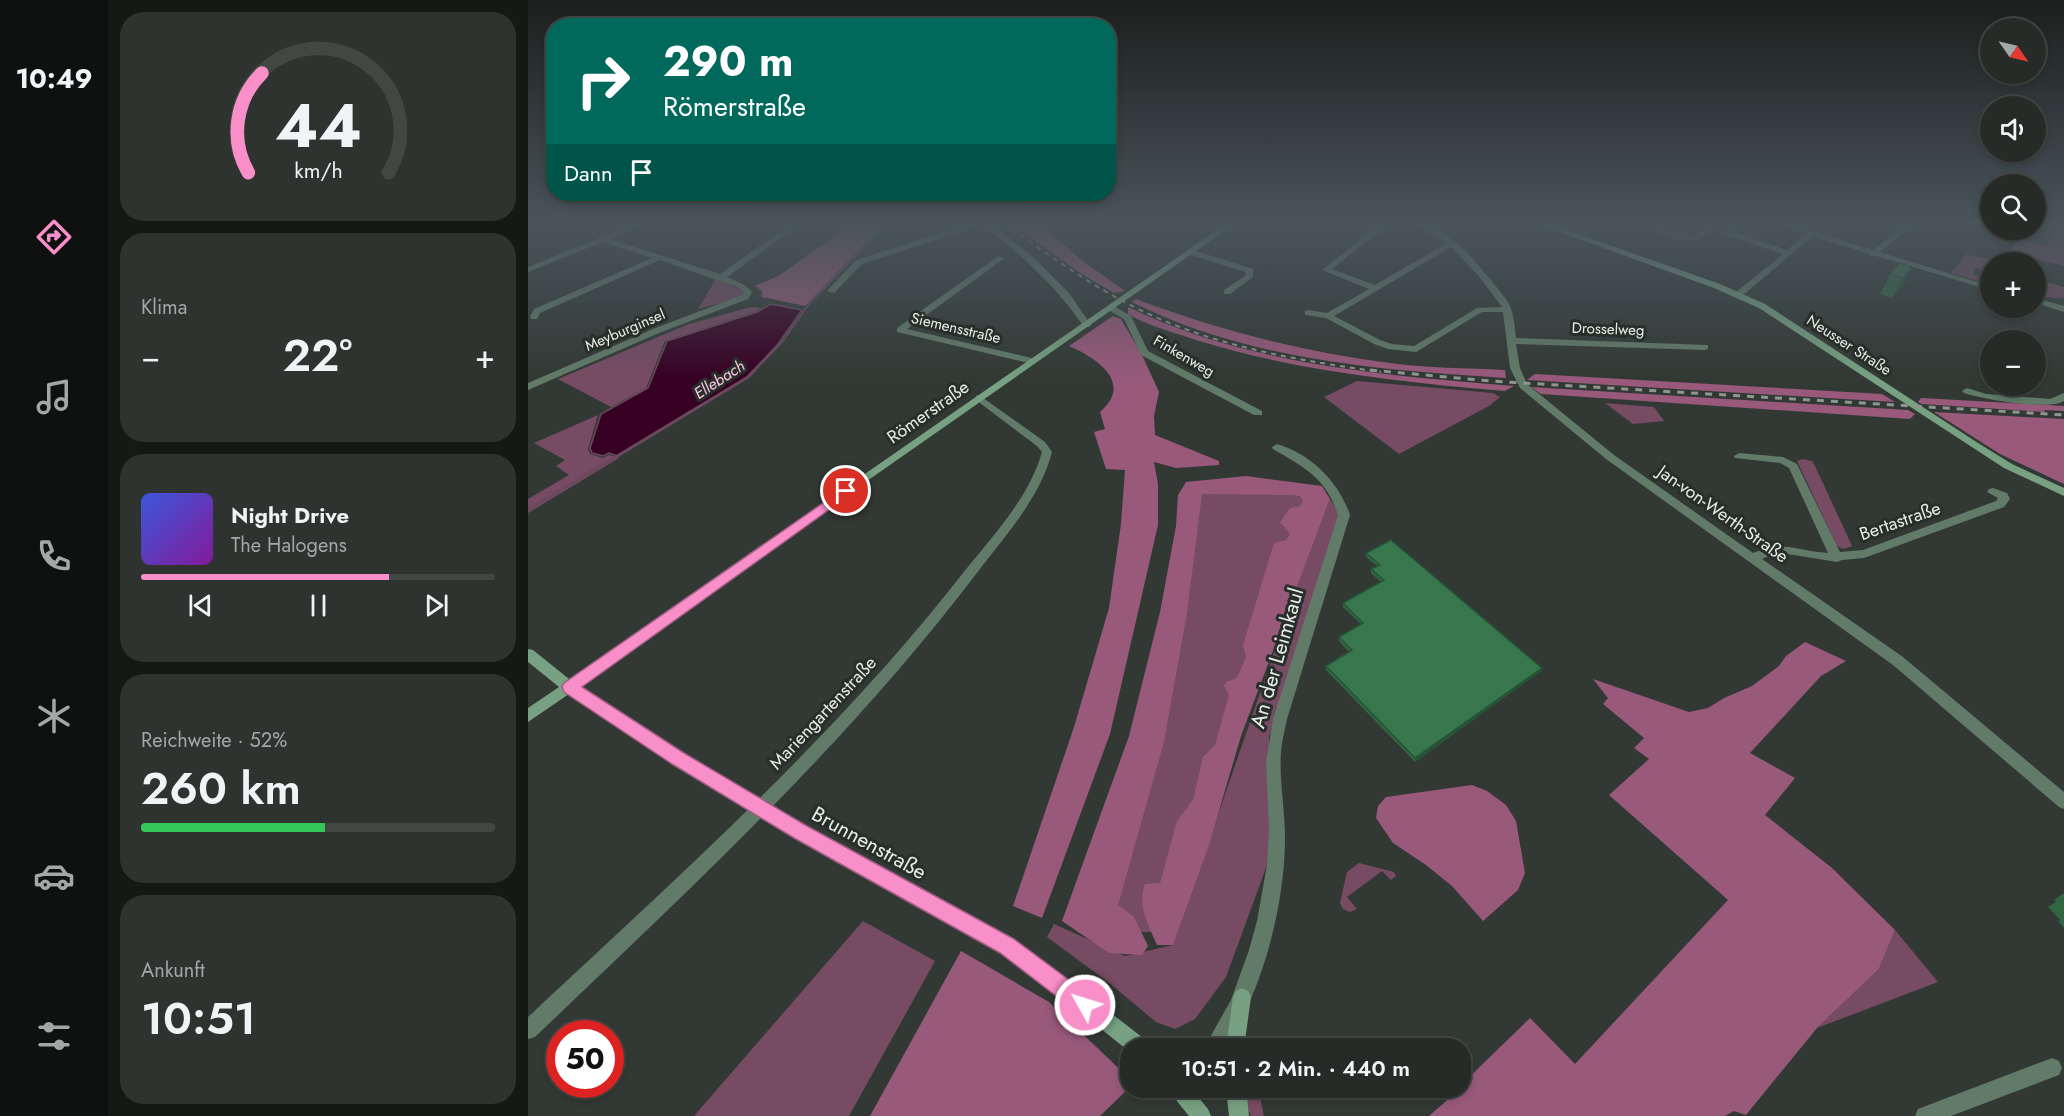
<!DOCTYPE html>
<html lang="de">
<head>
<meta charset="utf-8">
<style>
  body { margin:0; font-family:Jost,sans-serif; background:#2e332f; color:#f1f3f6; height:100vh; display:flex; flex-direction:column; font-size:22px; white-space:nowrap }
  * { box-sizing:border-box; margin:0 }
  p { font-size:20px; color:#a4a7a7 }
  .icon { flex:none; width:33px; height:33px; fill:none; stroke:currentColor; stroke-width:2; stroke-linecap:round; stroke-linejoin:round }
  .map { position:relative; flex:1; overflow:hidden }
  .details { display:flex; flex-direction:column; gap:12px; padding:12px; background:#151815; width:420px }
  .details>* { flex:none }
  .guide { position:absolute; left:18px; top:18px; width:570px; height:183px; border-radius:24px; box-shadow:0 3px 9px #0003,0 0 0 2px #424744; background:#00695c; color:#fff; overflow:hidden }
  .needle { width:39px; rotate:124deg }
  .tools { position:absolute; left:1452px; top:18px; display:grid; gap:12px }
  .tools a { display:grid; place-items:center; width:66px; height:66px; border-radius:50%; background:#262b27; box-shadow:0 3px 9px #0003,0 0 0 2px #424744; font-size:30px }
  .speed { position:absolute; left:18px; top:1020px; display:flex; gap:12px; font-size:30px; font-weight:700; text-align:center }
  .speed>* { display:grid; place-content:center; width:78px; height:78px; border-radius:50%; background:#262b27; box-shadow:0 3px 9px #0003,0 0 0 2px #424744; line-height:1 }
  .speed .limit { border:9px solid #d22; background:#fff; color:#111 }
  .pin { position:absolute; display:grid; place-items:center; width:51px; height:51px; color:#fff; margin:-26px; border:3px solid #fff; border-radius:50%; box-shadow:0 2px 6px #0007 }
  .me { position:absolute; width:66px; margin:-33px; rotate:309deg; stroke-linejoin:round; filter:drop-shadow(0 0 4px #0008) }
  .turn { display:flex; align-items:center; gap:21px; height:126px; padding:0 18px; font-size:27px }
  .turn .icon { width:78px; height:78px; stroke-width:2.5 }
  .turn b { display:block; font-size:42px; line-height:51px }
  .then { display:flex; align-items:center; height:57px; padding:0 18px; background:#0003; gap:12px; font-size:22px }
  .big { font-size:45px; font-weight:600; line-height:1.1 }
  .details .tile { flex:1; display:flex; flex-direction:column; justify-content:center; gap:9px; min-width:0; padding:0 21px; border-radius:24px; background:#2e332f }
  .details .dial { align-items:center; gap:0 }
  .dial svg { height:156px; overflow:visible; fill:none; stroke:#424744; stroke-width:7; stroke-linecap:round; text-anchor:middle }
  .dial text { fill:#f1f3f6; stroke:none }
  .song { display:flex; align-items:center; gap:18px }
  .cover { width:72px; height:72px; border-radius:9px; background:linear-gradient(135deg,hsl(230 70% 55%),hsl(290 70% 35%)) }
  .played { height:6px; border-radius:3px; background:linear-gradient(90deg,#f98fc9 70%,#424744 70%) }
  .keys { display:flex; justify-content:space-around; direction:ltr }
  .heat { display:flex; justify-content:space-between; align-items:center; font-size:33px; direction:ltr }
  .charge { height:9px; border-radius:4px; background:linear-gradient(90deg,#34c759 52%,#424744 0) }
  .trip { position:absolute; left:592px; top:1038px; width:351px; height:60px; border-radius:24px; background:#262b27; box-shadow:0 3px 9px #0003,0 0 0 2px #424744; font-weight:600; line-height:60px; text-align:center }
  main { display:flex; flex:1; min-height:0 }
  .menu { display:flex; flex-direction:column; width:108px; justify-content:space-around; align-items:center; background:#0f1110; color:#a4a7a7 }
  .menu .icon { width:42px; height:42px }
  .menu .active { color:#f98fc9 }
  .menu b { font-size:27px; color:#f1f3f6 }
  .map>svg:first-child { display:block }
  .green { fill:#774b63 }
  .forest { fill:#98597b }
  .water { fill:#370124; stroke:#6c485f; stroke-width:1.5 }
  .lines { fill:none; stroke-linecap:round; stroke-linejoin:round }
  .stream-far1 { stroke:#6c485f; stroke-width:2 }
  .stream { stroke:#6c485f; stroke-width:3 }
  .street { fill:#617b68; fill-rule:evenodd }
  .secondary { fill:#77a182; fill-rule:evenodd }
  .rail-far1 { stroke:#8f9590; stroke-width:2; stroke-dasharray:5 5; stroke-linecap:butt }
  .rail { stroke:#8f9590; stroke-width:3; stroke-dasharray:7 7; stroke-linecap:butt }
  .wall { fill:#306642 }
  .shaded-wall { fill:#275336 }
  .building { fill:#38774d; stroke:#275336; stroke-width:1.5 }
  .route { fill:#f98fc9; stroke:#a25d83; stroke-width:1.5 }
  .labels { text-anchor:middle; stroke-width:6; stroke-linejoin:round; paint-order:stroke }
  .far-street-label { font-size:15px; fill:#e7ece8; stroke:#282f2a }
  .far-water-label { font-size:16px; font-style:italic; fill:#fec6e2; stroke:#282f2a }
  .street-label { font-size:18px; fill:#e7ece8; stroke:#282f2a }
  .near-street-label { font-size:21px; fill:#e7ece8; stroke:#282f2a }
</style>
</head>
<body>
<main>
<nav class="menu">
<b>10:49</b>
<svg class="icon active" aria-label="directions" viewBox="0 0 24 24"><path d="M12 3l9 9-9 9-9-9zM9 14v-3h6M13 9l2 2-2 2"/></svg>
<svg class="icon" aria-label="music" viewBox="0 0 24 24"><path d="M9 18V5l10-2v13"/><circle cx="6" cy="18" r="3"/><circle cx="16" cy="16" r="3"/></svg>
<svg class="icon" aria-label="phone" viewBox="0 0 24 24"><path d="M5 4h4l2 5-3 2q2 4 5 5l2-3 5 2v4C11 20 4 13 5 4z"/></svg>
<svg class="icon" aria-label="climate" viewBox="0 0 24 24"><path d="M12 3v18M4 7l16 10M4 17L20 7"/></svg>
<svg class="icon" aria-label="car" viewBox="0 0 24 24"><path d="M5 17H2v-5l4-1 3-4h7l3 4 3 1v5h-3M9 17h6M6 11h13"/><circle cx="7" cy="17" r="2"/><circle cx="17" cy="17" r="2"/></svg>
<svg class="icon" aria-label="filters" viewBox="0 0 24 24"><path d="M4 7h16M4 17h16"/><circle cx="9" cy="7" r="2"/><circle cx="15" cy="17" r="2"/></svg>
</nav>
<section class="details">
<div class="tile dial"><svg viewBox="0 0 100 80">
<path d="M14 69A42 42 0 1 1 86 69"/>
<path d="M14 69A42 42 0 0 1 21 18" stroke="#f98fc9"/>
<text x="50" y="56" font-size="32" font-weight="700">44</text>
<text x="50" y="72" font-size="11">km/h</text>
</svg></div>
<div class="tile"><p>Klima</p>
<div class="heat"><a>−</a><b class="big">22°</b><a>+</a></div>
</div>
<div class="tile">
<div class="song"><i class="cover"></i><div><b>Night Drive</b><p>The Halogens</p></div></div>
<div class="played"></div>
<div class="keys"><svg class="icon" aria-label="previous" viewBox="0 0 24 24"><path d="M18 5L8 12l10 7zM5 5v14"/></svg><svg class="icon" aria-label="pause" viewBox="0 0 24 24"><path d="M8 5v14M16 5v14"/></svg><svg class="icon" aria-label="next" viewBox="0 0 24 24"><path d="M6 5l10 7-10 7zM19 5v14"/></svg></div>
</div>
<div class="tile"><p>Reichweite · 52%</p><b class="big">260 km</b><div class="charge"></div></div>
<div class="tile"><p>Ankunft</p><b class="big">10:51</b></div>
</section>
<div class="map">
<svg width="1536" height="1116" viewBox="0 0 1536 1116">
  <rect width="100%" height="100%" fill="#323934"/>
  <g class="green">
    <path d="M1106,223L1139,228L1164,236L1182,223L1191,225L1170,240H1151Z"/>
    <path d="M1533,223H1536V266L1487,253L1485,257L1496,260L1494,262H1462V272L1448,268L1444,274L1462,279L1460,284L1423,273L1438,254L1472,262L1491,239L1518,246Z"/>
    <path d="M188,279L216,291L215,297L170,309Z"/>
    <path d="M1509,279L1536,287V298L1508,297V292H1510L1514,287L1508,285Z"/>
    <path d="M223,307L233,308L229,311L137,341L118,388L83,407L30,379L161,324Z"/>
    <path d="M829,381L965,393L972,397L961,406L871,454L796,397Z"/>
    <path d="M1077,403L1126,407L1136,421L1105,424Z"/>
    <path d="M70,415L60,449L62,454L75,458L81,455L91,458L0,513V499L41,475L28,466L37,460L6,443Z"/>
    <path d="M1275,459L1284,461L1287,466L1324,546L1315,549L1309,546L1269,461Z"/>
    <path d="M783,492L634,932H581L674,494Z"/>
    <path d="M802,499L811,513L741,737L742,857L698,977L667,1019L647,1029L628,1022L580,982L519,937L526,924L597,956L645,945L769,586Z"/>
    <path d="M831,863L866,872L868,876L863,880L854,871L819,897L829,909L822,912L815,909L812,903L819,872Z"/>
    <path d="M335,921L407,961L321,1116H166Z"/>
    <path d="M1367,930L1410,982L1289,1028L1351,969Z"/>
    <path d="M723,1088L731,1092L736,1116H723L718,1105L715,1089Z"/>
  </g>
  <g class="forest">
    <path d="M325,223H357L277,306L234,297V291L227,286L252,275Z"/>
    <path d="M482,223H510L556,262L597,291L586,293L552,273Z"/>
    <path d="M608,299C690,330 775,352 862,363C900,368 939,368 977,370L978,378C851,370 719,360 604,302Z"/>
    <path d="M600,307C720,365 855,375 986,386L977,391C873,382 768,371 668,340C645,332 620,326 600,314Z"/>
    <path d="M585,316L593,319L615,357L631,392L626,416L627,435L691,461V465L648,468L626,462L630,484V525L582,734L514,918L485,906L546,727L581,608L593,524L597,470L578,469L566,432L577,429L572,412C606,383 569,358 541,346Z"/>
    <path d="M1007,374L1354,394L1367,402L999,380Z"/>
    <path d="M1003,387L1380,410L1387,414L1382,419L1013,394Z"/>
    <path d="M1393,398L1536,406V411L1516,410L1517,412L1394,404L1390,402Z"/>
    <path d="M1406,412L1536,419V484L1472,454Z"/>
    <path d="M718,476L794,486L802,499L713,736L681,845L645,945H629C620,924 609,906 617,884L632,883L649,821L665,800L675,757L687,745L701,695L696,686L698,682L709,678L718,657L715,645L746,543L758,540L762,534L752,522L762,508L772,506L775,501L772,496L763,495L674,494L659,613L636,742L590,905L606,917L620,946L614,955L581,953L534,921L601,736L632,612L648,526L650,495L658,482Z"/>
    <path d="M1277,642L1318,661L1293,676L1222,753L1267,778L1237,815L1304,868L1367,930L1351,969L1289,1028L1218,1115L1206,1111L1197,1116H901L933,1088V1085L1002,1018L1047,1064L1200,900L1081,795L1121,759L1106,748L1116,738L1075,704L1080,698L1065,679L1161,712L1180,708L1196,698L1224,686L1251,666L1258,656Z"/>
    <path d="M944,785L959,791L978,805L988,821L997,873L990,890L955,921L924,886L898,865L865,843L848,818L850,806L858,797Z"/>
    <path d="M433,951L521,1002L603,1080V1086L572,1116H342Z"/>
  </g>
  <path class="water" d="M243,304L274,310L250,344L217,379L90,456L81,453L75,456L64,453L62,448L73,414L120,388L139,341L229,312Z"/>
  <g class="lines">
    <path class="stream-far1" d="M225,372L254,342L281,304L359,223"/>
    <path class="stream" d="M0,510L220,377L227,370"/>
    <g class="street">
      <path d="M108,223H119L82,239L192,274L265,223H274L199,277C209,281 217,284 224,292L220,299L131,333L0,390V383L125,329L214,295L216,292L209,287L132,260L12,313L9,319H3L2,317L6,309L124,258L75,242L0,272V267Z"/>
      <path d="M444,223H462L503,255L541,293L563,325L562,327H556C528,286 494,255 454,225L334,264L306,293L299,291L328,260Z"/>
      <path d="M853,223H862L804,269L847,285L919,243L884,223C917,223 943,256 962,279C969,288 977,296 982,306C986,316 987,328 988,338L1180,345V349L1177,350L988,344L992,368L999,384L1086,455L1225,553C1259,540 1268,551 1300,553L1261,468L1252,463L1207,458L1206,456L1211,453L1255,457L1269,464L1312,552L1335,550L1468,501L1470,498L1459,492L1461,489L1465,488L1479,493L1482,499L1476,507L1336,558L1314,560L1309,562L1260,554H1245L1234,559L1375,657L1536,792V809L1531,807L1365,665L1078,459L992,388L982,368L975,312H954L888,352L860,349L846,344L798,318L777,315V311L780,310L799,313L841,289L794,270ZM923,247L950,275L974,307L949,308L886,346L864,344L852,340L806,316Z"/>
      <path d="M1206,223H1214L1206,232L1259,250L1278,234L1245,223H1257L1345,250L1379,223H1388L1352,252L1462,286V290L1348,256H1342L1341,254L1285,236L1214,296H1208V292L1255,254L1198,235L1197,233Z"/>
      <path d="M659,250H665L725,269V277L702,294H696V290L717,276L718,272L659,254Z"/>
      <path d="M470,256L477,258L379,329L508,359V363L505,364L369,332V328Z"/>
      <path d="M1508,298L1536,306V312L1508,303Z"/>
      <path d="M580,306H586L603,316L620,351L734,411V415H726L613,355L596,319L580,310Z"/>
      <path d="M1439,388L1458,394L1522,399L1536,393V401C1520,411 1454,399 1436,393L1434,391Z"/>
      <path d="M451,395L517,442L524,452C512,499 474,540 445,578C316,747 160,891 7,1037L0,1039V1017C151,876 307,737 435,573C464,537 501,498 514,452L509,446L448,400V396Z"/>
      <path d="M749,444C783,454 811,482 822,515L759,719C757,729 754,740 753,751C751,780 757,809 757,838C757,905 734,994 696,1048H676L703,1000L721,950L729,921L739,865L741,830L738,762L745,719L810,515C799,479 776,467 745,449L744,447Z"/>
      <path d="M1524,1058L1531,1061L1534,1068L1531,1075L1423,1116H1387L1390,1109Z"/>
    </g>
    <g class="secondary">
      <path d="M699,223H708L339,481L52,687L155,754L318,851L485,940L508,955L619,1041L621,1048H603V1053L496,967L473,952L306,861L145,764L41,694L0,722V708L31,687L0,662V649L5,650L41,679Z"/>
      <path d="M1007,223H1019L1192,284L1237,304L1450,443L1484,464L1536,488V496L1476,468L1231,308L1186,288Z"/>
      <path d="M714,988L720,991L723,997L716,1048H698L705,997L708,991Z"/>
      <path d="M641,1088H663L680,1109L683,1116H661L644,1095Z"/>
      <path d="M698,1088H718L721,1116H701Z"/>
    </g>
    <path class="rail-far1" d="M476,223C523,257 570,291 623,315C695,348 775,361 853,372"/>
    <path class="rail" d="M842,370L962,381L1536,415"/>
  </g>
  <g class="wall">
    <path d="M1384,267L1374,287L1364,298L1352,294L1362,274Z"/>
    <path d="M838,553L1014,668L1013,671L887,762L798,670V666L821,652L811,641V637L833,624L815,607V603L853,582L843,573V569L849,566L838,557Z"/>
    <path d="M1536,893V928L1530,921L1532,920L1520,907L1528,902L1526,900Z"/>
  </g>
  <g class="shaded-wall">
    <path d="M1384,267L1374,287L1364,298L1375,278Z"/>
    <path d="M1014,668L1013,671L887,762V758Z"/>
  </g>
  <g class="building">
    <path d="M1372,263L1384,267L1375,278L1362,274Z"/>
    <path d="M863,540L1014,668L887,758L798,666L824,650L811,637L835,623L815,603L856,580L843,569L852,565L838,553Z"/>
  </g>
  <linearGradient id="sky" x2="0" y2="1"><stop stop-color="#1c1f1d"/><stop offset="0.59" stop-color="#49545c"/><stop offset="1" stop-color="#49545c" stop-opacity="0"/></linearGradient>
  <rect width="1536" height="379" fill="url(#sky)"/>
  <path class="route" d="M318,487L323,488L325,491L323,494L54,687L156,753L279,826L486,939L564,997L567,1005L564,1012L557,1015L549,1012L472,953L266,838L144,764L36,692L34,687L36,683Z"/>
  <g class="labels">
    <g class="far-street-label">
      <text transform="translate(428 328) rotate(13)" y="5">Siemensstraße</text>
      <text transform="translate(1080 329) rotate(2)" y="5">Drosselweg</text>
      <text transform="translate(97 330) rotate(-23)" y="5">Meyburginsel</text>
      <text transform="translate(1321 345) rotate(33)" y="5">Neusser Straße</text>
      <text transform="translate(656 356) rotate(30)" y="5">Finkenweg</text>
    </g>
    <g class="far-water-label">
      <text transform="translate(191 379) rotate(-33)" y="6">Ellebach</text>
    </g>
    <g class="street-label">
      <text transform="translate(400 412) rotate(-35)" y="6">Römerstraße</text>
      <text transform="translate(1195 514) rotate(35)" y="6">Jan-von-Werth-Straße</text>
      <text transform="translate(1372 521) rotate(-19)" y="6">Bertastraße</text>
      <text transform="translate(295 713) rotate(-47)" y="6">Mariengartenstraße</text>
    </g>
    <g class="near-street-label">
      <text transform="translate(749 658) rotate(-74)" y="7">An der Leimkaul</text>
      <text transform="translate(341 843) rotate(29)" y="7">Brunnenstraße</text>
    </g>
  </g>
</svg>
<div class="tools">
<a><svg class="needle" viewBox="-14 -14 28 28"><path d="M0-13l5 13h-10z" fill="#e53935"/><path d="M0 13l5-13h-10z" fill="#a4a7a7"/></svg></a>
<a><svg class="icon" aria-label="sound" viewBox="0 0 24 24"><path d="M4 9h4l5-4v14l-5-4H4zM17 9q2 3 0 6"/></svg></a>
<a><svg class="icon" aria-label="search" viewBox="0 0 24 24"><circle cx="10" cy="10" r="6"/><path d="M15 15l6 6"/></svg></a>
<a>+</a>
<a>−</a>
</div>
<div class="speed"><div class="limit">50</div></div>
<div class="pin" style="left:318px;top:491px;background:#d93025"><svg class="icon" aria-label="arrive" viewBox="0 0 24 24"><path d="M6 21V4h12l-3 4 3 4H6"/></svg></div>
<svg class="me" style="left:557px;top:1005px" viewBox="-20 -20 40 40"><circle r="17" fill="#f98fc9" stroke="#fff" stroke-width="3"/><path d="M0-11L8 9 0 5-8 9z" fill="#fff"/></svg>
<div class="trip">10:51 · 2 Min. · 440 m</div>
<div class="guide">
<div class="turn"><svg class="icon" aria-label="right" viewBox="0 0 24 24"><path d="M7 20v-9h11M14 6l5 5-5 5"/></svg><div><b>290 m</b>Römerstraße</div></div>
<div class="then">Dann<svg class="icon" aria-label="arrive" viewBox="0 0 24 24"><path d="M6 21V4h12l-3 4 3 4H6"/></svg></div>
</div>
</div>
</main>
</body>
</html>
